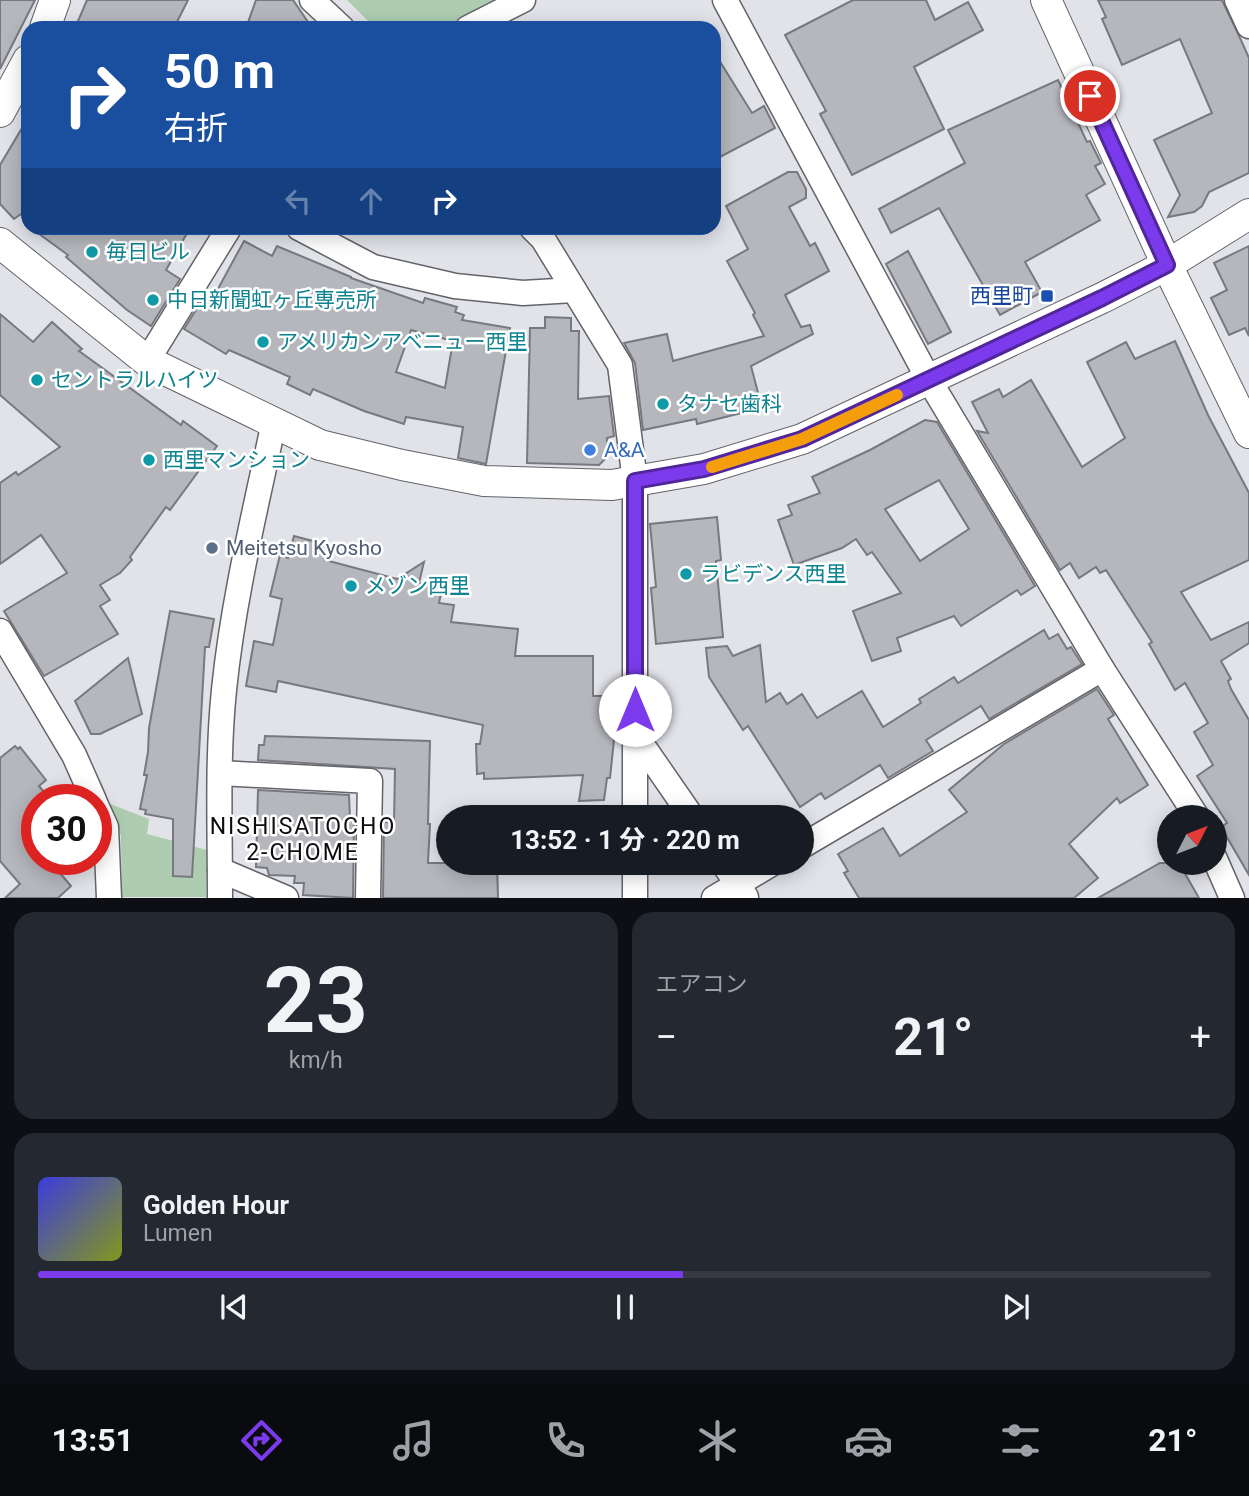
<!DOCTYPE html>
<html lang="ja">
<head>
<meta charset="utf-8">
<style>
  body { margin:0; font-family:Roboto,"Noto Sans JP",sans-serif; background:#242831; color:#f1f3f6; height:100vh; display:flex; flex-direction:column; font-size:26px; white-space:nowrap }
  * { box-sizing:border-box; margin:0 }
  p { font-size:23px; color:#9ea1a6 }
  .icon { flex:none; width:38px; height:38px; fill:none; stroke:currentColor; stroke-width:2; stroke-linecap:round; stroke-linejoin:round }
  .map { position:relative; height:898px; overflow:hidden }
  .drawer { display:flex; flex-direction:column; gap:14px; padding:14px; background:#0d0f14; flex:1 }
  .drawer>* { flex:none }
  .hud { position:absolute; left:21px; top:21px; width:700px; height:214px; border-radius:21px; box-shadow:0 4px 18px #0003; background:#1a4fa0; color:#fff; overflow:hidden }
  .needle { width:46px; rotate:48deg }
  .buttons { position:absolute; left:1157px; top:805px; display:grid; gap:14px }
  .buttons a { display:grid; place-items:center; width:70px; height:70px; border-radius:50%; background:#171b24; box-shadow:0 4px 18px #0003; font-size:35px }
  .speed { position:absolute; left:21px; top:784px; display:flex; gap:14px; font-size:35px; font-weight:700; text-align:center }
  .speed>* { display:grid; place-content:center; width:91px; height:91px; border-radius:50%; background:#171b24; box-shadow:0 4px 18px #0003; line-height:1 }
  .speed .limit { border:10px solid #d22; background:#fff; color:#111 }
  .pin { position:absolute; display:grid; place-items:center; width:60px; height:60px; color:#fff; margin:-30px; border:4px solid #fff; border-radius:50%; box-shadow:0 2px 7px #0007 }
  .me { position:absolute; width:77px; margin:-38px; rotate:0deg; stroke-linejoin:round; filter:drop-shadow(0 0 5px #0008) }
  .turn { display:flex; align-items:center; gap:24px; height:147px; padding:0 28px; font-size:32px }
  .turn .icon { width:91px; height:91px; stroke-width:2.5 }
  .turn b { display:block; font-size:49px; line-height:60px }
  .lanes { display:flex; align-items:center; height:66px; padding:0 28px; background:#0003; justify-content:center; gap:35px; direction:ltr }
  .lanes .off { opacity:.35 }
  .big { font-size:52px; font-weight:700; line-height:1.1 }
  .drawer .widget { flex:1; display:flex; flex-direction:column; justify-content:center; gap:10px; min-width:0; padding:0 24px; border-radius:21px; background:#242831 }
  .drawer .dial { align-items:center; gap:0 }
  .dial b { font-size:91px; line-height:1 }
  .song { display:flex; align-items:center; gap:21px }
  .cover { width:84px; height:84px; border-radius:10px; background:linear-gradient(135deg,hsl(240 70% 55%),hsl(70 70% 35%)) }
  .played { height:7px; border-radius:4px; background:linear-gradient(90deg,#7c3aed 55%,#363941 55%) }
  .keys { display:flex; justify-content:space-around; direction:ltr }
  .heat { display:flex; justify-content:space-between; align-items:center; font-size:38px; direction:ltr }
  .drawer .tiles { flex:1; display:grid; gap:14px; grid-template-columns:1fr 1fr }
  .widget:last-child { grid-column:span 2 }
  .trip { position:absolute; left:436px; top:805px; width:378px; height:70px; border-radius:35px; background:#171b24; box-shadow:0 4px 18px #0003; font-weight:700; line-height:70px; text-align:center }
  .menu { display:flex; height:112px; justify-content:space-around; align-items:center; background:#090b0e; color:#9ea1a6 }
  .menu .icon { width:49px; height:49px }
  .menu .active { color:#7c3aed }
  .menu b { font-size:32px; color:#f1f3f6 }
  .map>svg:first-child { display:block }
  .green { fill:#adccb0 }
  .building { fill:#b5b7bd; stroke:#77797f; stroke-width:2; fill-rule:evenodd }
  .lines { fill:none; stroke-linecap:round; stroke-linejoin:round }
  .minor-casing { stroke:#62646a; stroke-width:27 }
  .tertiary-casing { stroke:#62646a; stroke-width:32 }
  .minor { stroke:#fff; stroke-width:24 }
  .tertiary { stroke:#fff; stroke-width:30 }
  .route-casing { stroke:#51269a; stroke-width:18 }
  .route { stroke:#7c3aed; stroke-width:12 }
  .slow { stroke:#f59e0b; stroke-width:12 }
  .culture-dot { fill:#0f9aa8; stroke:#fff; stroke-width:2.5 }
  .transit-dot { fill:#1a4fb4; stroke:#fff; stroke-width:2.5 }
  .shop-dot { fill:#3f7fe0; stroke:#fff; stroke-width:2.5 }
  .service-dot { fill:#5c6f8a; stroke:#fff; stroke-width:2.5 }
  .labels { text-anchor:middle; stroke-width:5; stroke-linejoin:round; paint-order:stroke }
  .culture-label { font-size:21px; fill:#0d838f; stroke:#fff; text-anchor:start }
  .transit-label { font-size:21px; fill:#164399; stroke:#fff; text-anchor:end }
  .shop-label { font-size:21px; fill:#366cbe; stroke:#fff; text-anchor:start }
  .service-label { font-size:21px; fill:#4e5e75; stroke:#fff; text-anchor:start }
  .neighbourhood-label { font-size:23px; letter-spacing:2px; fill:#0c0d0f; stroke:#fff }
</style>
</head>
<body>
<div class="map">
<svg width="1249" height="898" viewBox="0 0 1249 898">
  <rect width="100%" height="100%" fill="#e1e3e9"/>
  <g class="green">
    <path d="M347,0H506L453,28H375Z"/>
    <path d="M110,804L149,819L147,834L207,850L206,897H122L121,836Z"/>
  </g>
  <g class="building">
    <path d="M0,0H35L0,69Z"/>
    <path d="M87,0H188L174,28H75Z"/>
    <path d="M256,0H293L312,28H246Z"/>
    <path d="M853,0H926L935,20L968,2L983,30L914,67L944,129L852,175L820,114L826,111L785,35Z"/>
    <path d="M1098,0H1222L1240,38L1249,58V173L1209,192L1202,206L1194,212L1168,217L1180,195L1154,140L1212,113L1180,39L1122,65L1102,19L1106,17Z"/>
    <path d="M714,52L752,113L764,106L775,128L714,160Z"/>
    <path d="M1058,80L1087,142L1090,141L1101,163L1095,166L1105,184L1086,195L1100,220L1025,262L1042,292L1000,315L939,208L891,233L879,209L965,163L948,130Z"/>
    <path d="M28,118V209L14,219L0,204V165Z"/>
    <path d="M788,172H797L806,189V198L789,207L810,246L815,243L829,271L785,295L801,327L810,325L813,334L751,366L762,408L697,424L696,419L643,430L635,363L624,343L667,334L673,361L764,336L753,315L755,313L727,261L748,249L726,206Z"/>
    <path d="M31,228H190L166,270L180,279L151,326L127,310L66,257L68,255Z"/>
    <path d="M244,241L272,256L277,246L351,277V278L423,303L425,298L457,307L455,312L464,315L462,320L510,328L486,464L458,458L463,427L406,417L404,424L364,411L313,389L310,395L287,384L290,377L229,350L226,354L184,329L206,294L213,298ZM411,330L453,341L445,388L396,372Z"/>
    <path d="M1249,246V336L1245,328L1229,335L1211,298L1227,290L1214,263Z"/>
    <path d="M908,251L951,332L928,344L886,264Z"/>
    <path d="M0,314L33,342L52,322L82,349L79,351L181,425L183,421L217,446L170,510L166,507L130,557L132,560L120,573L100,585L110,600L100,606L118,634L44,676L4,611L67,573L41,535L0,564V483L16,472L18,475L60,447L0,395Z"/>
    <path d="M545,317L571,318V331H579L578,399L609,396L614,436L607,438L608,456L599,465L527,463L530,328H545Z"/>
    <path d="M1175,341L1208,415L1249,493V560L1181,592L1211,640L1249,622V643L1221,661L1231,679L1228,681L1231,689L1249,720V875L1221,827L1227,823L1197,776L1213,765L1194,732L1208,723L1185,683L1175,690L1149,644L1152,642L1106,570L1100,573L1096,567L1079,578L1070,563L1060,570L977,431L988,433L972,402L999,389L1003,397L1031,380L1082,467L1125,438L1087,362L1126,342L1135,359Z"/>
    <path d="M925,420L937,422L1035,586L1021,595L1017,590L961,626L954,616L897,638L901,651L872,661L853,611L901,593L872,552L867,555L856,539L842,548L794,565L778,520L792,515L788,505L820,493L812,477L870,450ZM939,480L969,529L920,561L885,509Z"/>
    <path d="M717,517L721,560L716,561L723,637L656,644L651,588L656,587L650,524Z"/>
    <path d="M294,536L328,545L325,560L397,579L424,562L419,583L442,589L439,603L454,605L451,622L518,629L515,656H593V696H614V740L610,778H607L604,800L579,801L583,775L484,779V773L477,774L476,744H480L483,725L278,681L276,692L246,686L254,641L273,645L282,599L270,596L280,555L288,558Z"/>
    <path d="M170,611L214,619L209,647H205L192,877L173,876V819L145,814L146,810L140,809L147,775H144L148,752L149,728Z"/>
    <path d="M1044,630L1049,639L1058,634L1067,649L1071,647L1082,664L989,719L981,706L926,740L933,751L888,778L880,765L825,799L821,793L800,807L748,726L743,730L709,677L706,648L727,646L733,656L760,645L766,702L780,693L787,704L802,694L817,718L862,691L883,727L921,703L919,699L954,677L958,683Z"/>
    <path d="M128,658L142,714L100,734H91L75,701Z"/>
    <path d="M1097,689L1114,715L1108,719L1148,785L1120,803L1117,798L1069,844L1098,878L1074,898H859L844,873L848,871L838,854L883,828L900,856L967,812L949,790L1004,744Z"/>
    <path d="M265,736L430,741L428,824H430L428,863H497L498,898H383L384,822L394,823L395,769L258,760L259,745H264Z"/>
    <path d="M15,746L18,749L20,747L46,780L39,786L48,797L37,800V859H48L71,886L58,898H5L20,884L0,861V758Z"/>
    <path d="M258,790L349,795L350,820H354L353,898L303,895L304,883H294L295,876L269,875L267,868L256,867Z"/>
    <path d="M1160,863H1179L1199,898H1098Z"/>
  </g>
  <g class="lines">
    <defs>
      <g id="minor">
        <path d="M312,0L342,28"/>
        <path d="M725,0L929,380L1102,669L1197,817"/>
        <path d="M1237,0L1249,26"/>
        <path d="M468,28L523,0"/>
        <path d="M299,228L373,267L455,286L523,293L574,290"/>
        <path d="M532,228L543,239L620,365L635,481V817"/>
        <path d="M147,361L229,228"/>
        <path d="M0,631L74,755L94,800"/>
        <path d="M636,736L692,817"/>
        <path d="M220,773L370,781L368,898"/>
        <path d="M96,805L106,827L109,898"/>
        <path d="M802,846L1102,669"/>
        <path d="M1214,857L1232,898"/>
        <path d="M723,863L746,897"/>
        <path d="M220,870L286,898"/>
        <path d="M220,898C220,829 217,758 224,690C233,600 255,511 274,422"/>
        <path d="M635,898V863"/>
        <path d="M714,898L773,863"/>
      </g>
      <g id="tertiary">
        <path d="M1046,0L1167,265L1249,433"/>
        <path d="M45,28L55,0"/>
        <path d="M0,112L28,60"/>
        <path d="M0,243L147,361L320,445L402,465L484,481L612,485L704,469L802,439L1102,298L1167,265L1249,214"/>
      </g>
    </defs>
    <use href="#minor" class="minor-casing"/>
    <use href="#tertiary" class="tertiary-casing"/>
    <use href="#minor" class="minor"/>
    <use href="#tertiary" class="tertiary"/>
  </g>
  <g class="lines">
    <defs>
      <path id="route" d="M635,710V481L704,469L802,439L1102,298L1167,265L1090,96"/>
    </defs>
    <use href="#route" class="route-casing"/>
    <use href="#route" class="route"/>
    <path class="slow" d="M712,467L802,439L897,395"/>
  </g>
  <g class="culture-dot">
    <circle cx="92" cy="252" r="7"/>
    <circle cx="153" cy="300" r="7"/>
    <circle cx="263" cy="342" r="7"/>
    <circle cx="37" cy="380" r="7"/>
    <circle cx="663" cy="404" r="7"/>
    <circle cx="149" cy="460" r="7"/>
    <circle cx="686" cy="574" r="7"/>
    <circle cx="351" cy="586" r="7"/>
  </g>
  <rect class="transit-dot" x="1040" y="289" width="14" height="14" rx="3.5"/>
  <circle class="shop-dot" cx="590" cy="450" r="7"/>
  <circle class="service-dot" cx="212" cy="548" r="7"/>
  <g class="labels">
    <g class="culture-label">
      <text x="106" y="259">毎日ビル</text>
      <text x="167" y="307">中日新聞虹ヶ丘専売所</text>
      <text x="277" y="349">アメリカンアベニュー西里</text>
      <text x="51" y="387">セントラルハイツ</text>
      <text x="677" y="411">タナセ歯科</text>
      <text x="163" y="467">西里マンション</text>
      <text x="700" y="581">ラビデンス西里</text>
      <text x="365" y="593">メゾン西里</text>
    </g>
    <g class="transit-label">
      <text x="1033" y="303">西里町</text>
    </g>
    <g class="shop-label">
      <text x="604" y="457">A&amp;A</text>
    </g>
    <g class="service-label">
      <text x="226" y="555">Meitetsu Kyosho</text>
    </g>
    <g class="neighbourhood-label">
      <text x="303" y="834">NISHISATOCHO<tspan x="303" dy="26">2-CHOME</tspan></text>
    </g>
  </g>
</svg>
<div class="buttons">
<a><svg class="needle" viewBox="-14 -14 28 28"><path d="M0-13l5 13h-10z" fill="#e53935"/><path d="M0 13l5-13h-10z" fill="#9ea1a6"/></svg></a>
</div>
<div class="speed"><div class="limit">30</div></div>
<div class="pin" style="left:1090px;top:96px;background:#d93025"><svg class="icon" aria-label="arrive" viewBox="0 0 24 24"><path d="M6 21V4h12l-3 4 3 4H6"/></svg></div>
<svg class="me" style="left:635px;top:710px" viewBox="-20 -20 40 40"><circle r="19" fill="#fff"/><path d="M0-13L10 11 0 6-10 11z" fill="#7c3aed"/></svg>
<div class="trip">13:52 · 1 分 · 220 m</div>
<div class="hud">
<div class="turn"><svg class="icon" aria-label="right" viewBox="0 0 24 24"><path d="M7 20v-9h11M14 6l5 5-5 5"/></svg><div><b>50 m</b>右折</div></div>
<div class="lanes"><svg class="icon off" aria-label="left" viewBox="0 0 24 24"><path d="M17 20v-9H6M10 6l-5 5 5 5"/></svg><svg class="icon off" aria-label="ahead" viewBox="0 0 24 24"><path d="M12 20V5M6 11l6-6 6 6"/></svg><svg class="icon" aria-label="right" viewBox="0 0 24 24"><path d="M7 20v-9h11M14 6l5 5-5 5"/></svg></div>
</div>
</div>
<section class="drawer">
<div class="tiles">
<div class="widget dial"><b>23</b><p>km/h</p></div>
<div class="widget"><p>エアコン</p>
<div class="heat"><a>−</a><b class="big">21°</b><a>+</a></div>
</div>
<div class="widget">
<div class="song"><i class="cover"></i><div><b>Golden Hour</b><p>Lumen</p></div></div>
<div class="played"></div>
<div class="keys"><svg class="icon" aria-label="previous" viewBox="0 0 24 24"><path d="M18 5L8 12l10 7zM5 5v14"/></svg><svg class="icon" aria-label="pause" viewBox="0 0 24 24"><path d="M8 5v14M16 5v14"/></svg><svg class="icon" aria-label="next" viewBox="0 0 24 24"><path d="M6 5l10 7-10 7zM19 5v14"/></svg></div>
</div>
</div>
</section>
<nav class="menu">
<b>13:51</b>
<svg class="icon active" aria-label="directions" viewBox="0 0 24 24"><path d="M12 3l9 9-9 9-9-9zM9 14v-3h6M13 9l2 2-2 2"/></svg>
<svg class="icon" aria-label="music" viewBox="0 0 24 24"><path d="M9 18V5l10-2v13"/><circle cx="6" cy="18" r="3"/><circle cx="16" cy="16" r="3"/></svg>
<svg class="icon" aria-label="phone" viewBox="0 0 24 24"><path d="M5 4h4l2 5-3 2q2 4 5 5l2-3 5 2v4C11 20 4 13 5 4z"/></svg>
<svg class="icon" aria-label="climate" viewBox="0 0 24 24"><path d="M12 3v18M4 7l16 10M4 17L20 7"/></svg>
<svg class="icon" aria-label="car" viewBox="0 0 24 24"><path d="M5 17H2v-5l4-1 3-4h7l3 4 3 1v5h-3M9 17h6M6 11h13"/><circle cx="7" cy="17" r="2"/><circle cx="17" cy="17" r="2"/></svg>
<svg class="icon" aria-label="filters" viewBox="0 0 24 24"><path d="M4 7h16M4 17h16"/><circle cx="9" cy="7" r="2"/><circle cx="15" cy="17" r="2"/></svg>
<b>21°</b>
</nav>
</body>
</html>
